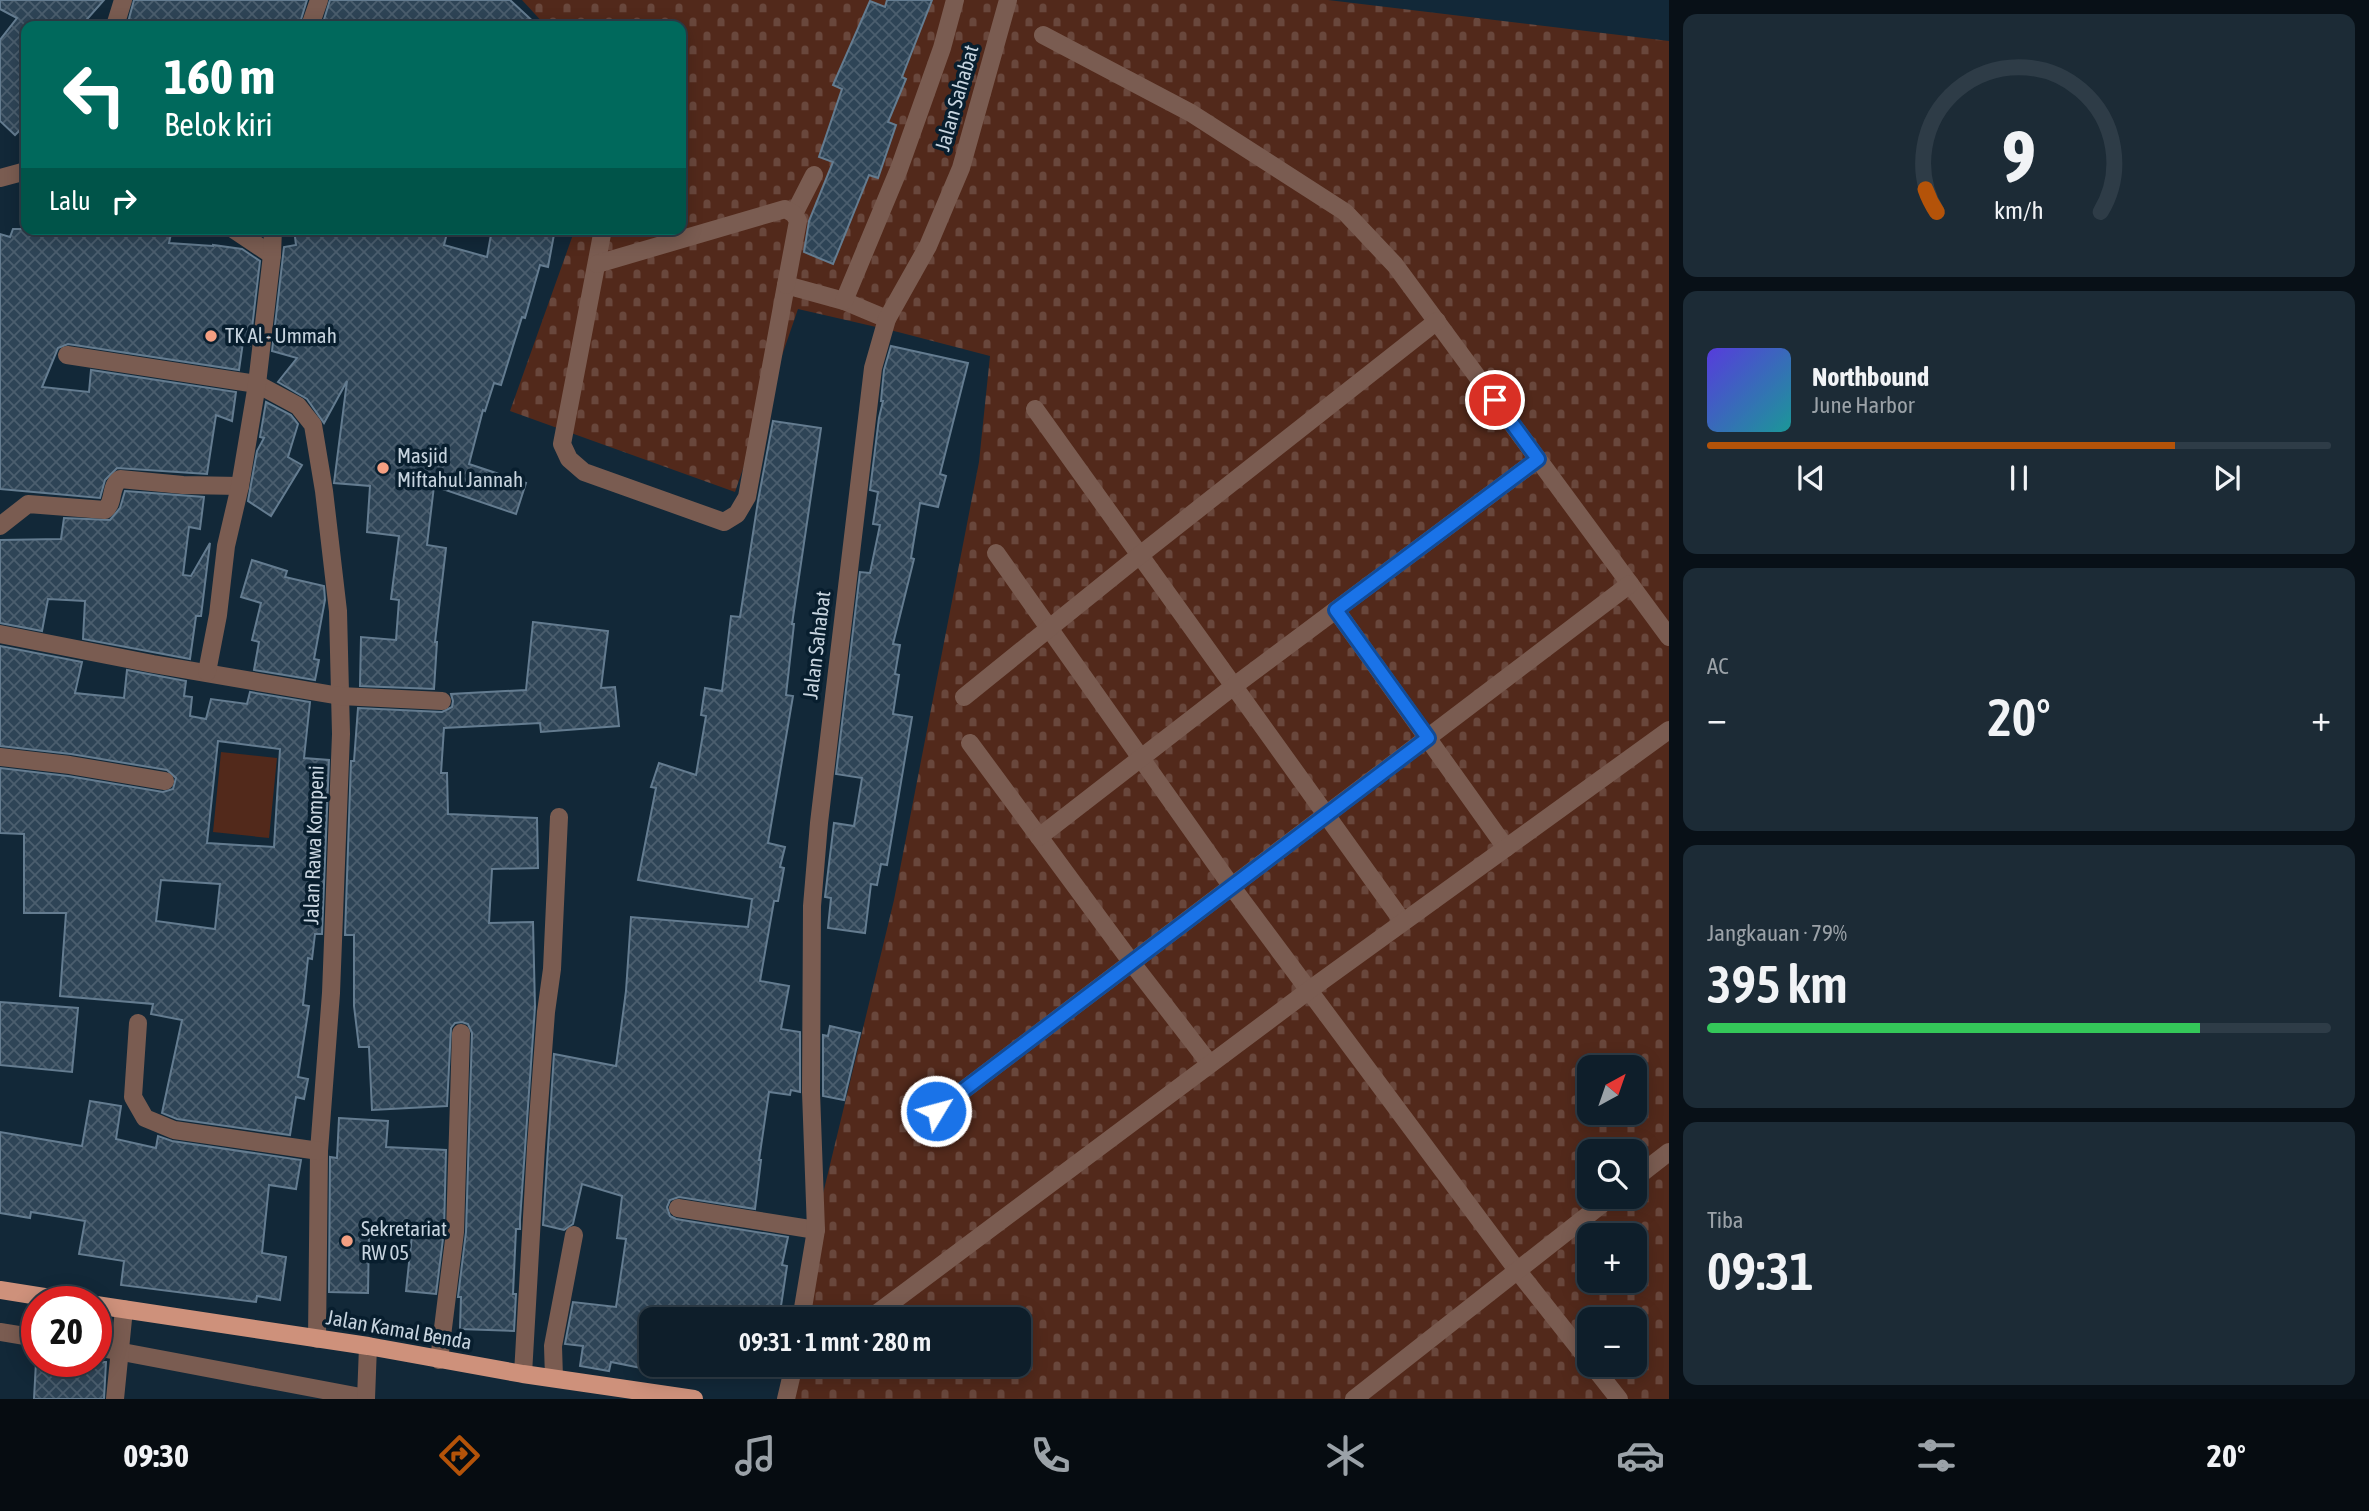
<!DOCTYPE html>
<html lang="id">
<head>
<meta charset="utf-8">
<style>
  body { margin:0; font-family:"Asap Condensed",sans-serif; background:#1c2b36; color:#f1f3f6; height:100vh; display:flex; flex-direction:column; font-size:26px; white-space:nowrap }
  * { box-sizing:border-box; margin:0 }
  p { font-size:23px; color:#9ba2a8 }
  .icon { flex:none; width:38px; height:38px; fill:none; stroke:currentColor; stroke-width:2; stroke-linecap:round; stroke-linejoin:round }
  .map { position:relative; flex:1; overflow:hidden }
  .sheet { display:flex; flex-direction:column; gap:14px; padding:14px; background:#081017; width:700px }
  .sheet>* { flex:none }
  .top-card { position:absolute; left:21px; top:21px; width:665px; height:214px; border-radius:14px; box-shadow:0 4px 18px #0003,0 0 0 2px #2e3c47; background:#00695c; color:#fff; overflow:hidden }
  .needle { width:46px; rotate:40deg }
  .tools { position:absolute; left:1577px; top:1055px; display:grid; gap:14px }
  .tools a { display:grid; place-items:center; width:70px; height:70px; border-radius:14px; background:#0e1e2a; box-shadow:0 4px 18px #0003,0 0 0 2px #2e3c47; font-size:35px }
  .speed { position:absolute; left:21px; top:1286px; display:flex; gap:14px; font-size:35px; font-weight:700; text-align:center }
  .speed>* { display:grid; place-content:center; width:91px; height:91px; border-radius:50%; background:#0e1e2a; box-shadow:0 4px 18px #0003,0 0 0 2px #2e3c47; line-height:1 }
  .speed .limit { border:10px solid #d22; background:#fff; color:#111 }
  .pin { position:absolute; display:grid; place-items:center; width:60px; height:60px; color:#fff; margin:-30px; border:4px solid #fff; border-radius:50%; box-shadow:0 2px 7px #0007 }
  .me { position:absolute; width:77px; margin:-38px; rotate:53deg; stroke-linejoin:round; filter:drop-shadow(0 0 5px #0008) }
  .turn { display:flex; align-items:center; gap:24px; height:147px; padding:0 28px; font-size:32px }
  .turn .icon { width:91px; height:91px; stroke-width:2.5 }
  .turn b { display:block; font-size:49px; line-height:60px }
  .then { display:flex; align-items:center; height:66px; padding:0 28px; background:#0003; gap:14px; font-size:26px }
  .big { font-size:52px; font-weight:600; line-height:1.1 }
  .sheet .card { flex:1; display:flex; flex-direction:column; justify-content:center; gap:10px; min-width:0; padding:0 24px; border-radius:14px; background:#1c2b36 }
  .sheet .dial { align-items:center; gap:0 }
  .dial svg { height:182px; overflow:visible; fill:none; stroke:#2e3c47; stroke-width:7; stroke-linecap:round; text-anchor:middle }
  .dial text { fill:#f1f3f6; stroke:none }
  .song { display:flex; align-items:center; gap:21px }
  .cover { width:84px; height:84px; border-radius:10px; background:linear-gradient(135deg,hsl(250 70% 55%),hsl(180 70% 35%)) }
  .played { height:7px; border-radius:4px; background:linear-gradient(90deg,#b45309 75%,#2e3c47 75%) }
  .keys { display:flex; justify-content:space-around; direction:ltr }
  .heat { display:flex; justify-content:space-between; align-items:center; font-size:38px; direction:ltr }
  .charge { height:10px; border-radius:5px; background:linear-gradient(90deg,#34c759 79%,#2e3c47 0) }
  .trip { position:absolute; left:639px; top:1307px; width:392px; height:70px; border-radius:14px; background:#0e1e2a; box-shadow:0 4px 18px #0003,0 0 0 2px #2e3c47; font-weight:600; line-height:70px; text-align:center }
  .tab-bar { display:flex; height:112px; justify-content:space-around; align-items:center; background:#060c11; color:#9ba2a8 }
  .tab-bar .icon { width:49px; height:49px }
  .tab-bar .on { color:#b45309 }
  .tab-bar b { font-size:32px; color:#f1f3f6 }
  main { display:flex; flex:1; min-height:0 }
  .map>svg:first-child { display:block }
  .cemetery { fill:url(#cemetery-stones); fill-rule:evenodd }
  .park { fill:#52291b }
  .building { fill:url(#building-cross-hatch); stroke:#647c90; stroke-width:2; fill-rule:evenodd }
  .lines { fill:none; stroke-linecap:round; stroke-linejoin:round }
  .minor { stroke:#7a5c51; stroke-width:18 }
  .major { stroke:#ce917b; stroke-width:18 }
  .route-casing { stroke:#114b97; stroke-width:18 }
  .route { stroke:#1a73e8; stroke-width:12 }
  .poi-dot { fill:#f39f82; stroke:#081e2e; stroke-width:2.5 }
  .labels { text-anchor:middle; stroke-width:7; stroke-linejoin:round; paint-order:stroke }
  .street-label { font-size:21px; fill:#c7d4df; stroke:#081e2e }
  .poi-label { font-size:21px; fill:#c7d4df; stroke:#081e2e; text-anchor:start }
</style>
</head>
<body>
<main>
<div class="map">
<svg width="1669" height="1399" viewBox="0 0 1669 1399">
  <defs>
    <pattern id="cemetery-stones" width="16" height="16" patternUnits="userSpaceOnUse" patternTransform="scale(1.75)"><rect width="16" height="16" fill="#52291b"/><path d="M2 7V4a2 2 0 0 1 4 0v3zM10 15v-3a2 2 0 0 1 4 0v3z" fill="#69473c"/></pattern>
    <pattern id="building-cross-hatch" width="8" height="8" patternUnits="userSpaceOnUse" patternTransform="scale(1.75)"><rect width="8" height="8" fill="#2e4456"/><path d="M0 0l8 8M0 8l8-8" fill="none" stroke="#4b5e6e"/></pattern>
  </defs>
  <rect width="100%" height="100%" fill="#122838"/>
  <path class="cemetery" d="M522,0H1328L1669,41V1399H786L791,1365H1018V1320L798,1319L806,1264L894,900L979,462L990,356L898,332L798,309L735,492L510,411L575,229H681V26H546ZM1589,1068H1634V1113H1589ZM1589,1152H1634V1197H1589ZM1589,1236H1634V1281H1589ZM1589,1320H1634V1365H1589Z"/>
  <path class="park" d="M221,752L277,758L269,838L213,832Z"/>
  <g class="building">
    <path d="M0,0H104L81,26H26V124L15,135L0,121V40L17,18L0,9Z"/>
    <path d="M134,0H307L299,26H127Z"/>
    <path d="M330,0H510L538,26H322Z"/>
    <path d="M887,0H932L902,77L906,79L888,122L896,125L878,178L869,175L833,264L804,252L809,221L833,162L819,157L842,89L833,85L870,1L885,7Z"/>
    <path d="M13,229H172L169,243L213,246V245L242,249L260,261L250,345L243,342L239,370L68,344L58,348L42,387L89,392L91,370L236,392L232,421L216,415L207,474L117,468L105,480L100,498L0,489V234L10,237Z"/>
    <path d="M294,229H448L444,245L487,257L492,229H555L548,267L540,265L525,318L522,317L501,385L494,383L485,411L483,410L469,464L526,483L516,514L434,486L427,545L446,548L435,642H437L434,689L360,686L361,637L396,640L399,600L391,599L399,536L367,532L370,486L334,483L347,381L324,423L307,399L278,382L297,358L272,351L284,247L296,245Z"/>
    <path d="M891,346L968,363L940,474L946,476L938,507L920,503L911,558L914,559L893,644L900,645L895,674L899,675L893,714L912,717L887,865L881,864L877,885L871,884L865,933L828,928L831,898L825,897L834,823L854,826L862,778L836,774L860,572L870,573L880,525L873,524L878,492L870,490L879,418L883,401H881L884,370Z"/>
    <path d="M266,402L291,415L298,424L288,457L302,465L271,516L248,501L257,451L264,438L260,437Z"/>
    <path d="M773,421L821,428L792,624H794L786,695L793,696L768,843L785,847L780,867L784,868L778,901H774L760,981L789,986L781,1029L800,1032V1092L791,1090L790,1095L769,1092L759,1160H761L755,1209L679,1197L670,1200L667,1207L670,1216L676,1219L788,1237L782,1265L787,1266L781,1306H778L775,1320H651V1370L611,1362L609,1371L580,1366L583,1346L565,1344L573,1302L616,1307L626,1239L617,1238L622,1196L582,1184L573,1224L564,1230L543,1225L554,1054L616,1066L626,991L631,917L748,927L752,899L638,880L656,788L651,787L659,763L696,775L706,716L701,715L705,688L722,691L731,616L740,617L758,501Z"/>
    <path d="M125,491L204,497L200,529L189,527L183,575L191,576L210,543L201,616H196L190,659L83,639L85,601L48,599L42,631L0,623V540L61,539L64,518L110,520L120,508Z"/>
    <path d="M252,560L287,571L285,577L324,586L325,600L314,659L319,660L315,680L254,670L259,642L252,640L261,603L241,597Z"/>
    <path d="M533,622L608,631L601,688L615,687L619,726L541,732L540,723L444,728L441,773H447L448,814L537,818L538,868L492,869L489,923L533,922L535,1007L520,1220V1229H516L513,1294H516L514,1331L460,1329L461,1297H458L466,1232L472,1033L468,1024L462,1022L455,1023L451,1028L447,1106L372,1110L369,1047H359L354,1006V935H345L351,761H354L358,708L442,712L452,707L453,701L451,694L526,690Z"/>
    <path d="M0,646L82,662L75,693L124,698L127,670L186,681L184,696L192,697L190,716L206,719L211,699L247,704L250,692L310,702L304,758L329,760L322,934H315L312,959L308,958L303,1005L309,1006L298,1077L308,1079L304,1099L296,1097L290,1135L177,1119L162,1113L182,1020L151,1014L153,1004L60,996L66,913H24V834L0,833V768L68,776L163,792L173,789L176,778L167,770L71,754L0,746ZM218,741L280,749L274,847L207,843ZM161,880L220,884L215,929L156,921Z"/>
    <path d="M0,1002L78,1008L72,1072L0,1065Z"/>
    <path d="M830,1026L860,1033L844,1100L823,1096V1035L828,1036Z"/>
    <path d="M90,1101L121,1106L116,1139L156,1148L158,1136L172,1141L301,1160L296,1189L269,1185L262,1253L286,1257L280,1300L257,1296L256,1302L121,1285L124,1261L79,1254L85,1221L31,1212L30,1218L0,1213V1132L82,1146Z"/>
    <path d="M339,1118L388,1121L386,1147L446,1150L444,1231L436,1294L406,1291L412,1235L369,1233L368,1293L329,1292L330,1157L337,1158Z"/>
    <path d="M36,1362H106L104,1399H34Z"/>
  </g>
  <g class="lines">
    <g class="minor">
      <path d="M115,26L123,0"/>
      <path d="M310,26L319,0"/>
      <path d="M1043,35L1191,113L1345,212L1395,265L1669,637"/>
      <path d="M0,178L26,171"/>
      <path d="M794,214L814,175"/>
      <path d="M233,229L272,255"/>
      <path d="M603,229L562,444L569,459L584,472L724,522L737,514L747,497L786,285L844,301L887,319"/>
      <path d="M597,264L785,209L794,214L798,221L786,285"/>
      <path d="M844,301L899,169L942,48L955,0"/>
      <path d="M67,355L257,384L298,406L313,425L324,491L338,611L341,734L331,993L319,1151L317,1339"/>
      <path d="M1035,409L1403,922"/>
      <path d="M0,526L28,504L105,510C115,502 109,487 120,479L183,485L240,486"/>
      <path d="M996,553L1232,887L1517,1270L1589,1361"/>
      <path d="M1336,610L1506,848"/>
      <path d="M0,634L153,664L340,696L442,701"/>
      <path d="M207,672L218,615L226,546L240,486L257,384L272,255L273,229"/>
      <path d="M964,697L1140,555L1437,321"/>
      <path d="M970,743L1132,963L1210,1064"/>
      <path d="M0,757L70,765L165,781"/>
      <path d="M1039,837L1234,686L1538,459"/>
      <path d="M138,1023L133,1097L145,1118L174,1130L319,1151"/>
      <path d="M936,1111L1630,584"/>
      <path d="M1634,1179L1669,1152"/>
      <path d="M678,1208L816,1230"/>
      <path d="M801,1320L816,1230L811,1092L812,906L819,823L873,368L887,319L928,246L961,168L1008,0"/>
      <path d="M868,1320L1308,991L1669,730"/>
      <path d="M0,1332L37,1338"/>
      <path d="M96,1347L366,1398"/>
      <path d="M439,1360L455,1232L461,1033"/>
      <path d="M1592,1365L1619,1399"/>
      <path d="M523,1374L536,1147L546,1012L552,969L559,817"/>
      <path d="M554,1378L553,1346L574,1235"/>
      <path d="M115,1399L124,1309"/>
      <path d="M366,1399L368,1346"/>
      <path d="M786,1399L794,1365"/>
      <path d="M1354,1399L1611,1197"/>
    </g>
    <g class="major">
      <path d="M0,1290L76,1302"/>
      <path d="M96,1305L368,1346L523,1374L694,1399"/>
    </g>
  </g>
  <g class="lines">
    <defs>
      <path id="route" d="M936,1111L1428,738L1336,610L1538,459L1495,400"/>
    </defs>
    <use href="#route" class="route-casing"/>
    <use href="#route" class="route"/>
  </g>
  <g class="poi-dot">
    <circle cx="211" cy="336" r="7"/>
    <circle cx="383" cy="468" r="7"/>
    <circle cx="347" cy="1241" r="7"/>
  </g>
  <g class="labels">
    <g class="street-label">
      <text transform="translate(957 98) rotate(-74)" y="7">Jalan Sahabat</text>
      <text transform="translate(817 645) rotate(-83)" y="7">Jalan Sahabat</text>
      <text transform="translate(314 845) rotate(-88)" y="7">Jalan Rawa Kompeni</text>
      <text transform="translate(399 1330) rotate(10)" y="7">Jalan Kamal Benda</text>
    </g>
    <g class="poi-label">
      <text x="225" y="343">TK Al - Ummah</text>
      <text x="397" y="463">Masjid<tspan x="397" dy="24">Miftahul Jannah</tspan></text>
      <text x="361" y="1236">Sekretariat<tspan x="361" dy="24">RW 05</tspan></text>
    </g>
  </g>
</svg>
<div class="tools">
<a><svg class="needle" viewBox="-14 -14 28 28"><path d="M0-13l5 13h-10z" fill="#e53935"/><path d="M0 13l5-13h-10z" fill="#9ba2a8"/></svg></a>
<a><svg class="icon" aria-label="search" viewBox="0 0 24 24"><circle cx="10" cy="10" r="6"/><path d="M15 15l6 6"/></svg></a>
<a>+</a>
<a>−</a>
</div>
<div class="speed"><div class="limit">20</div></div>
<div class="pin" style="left:1495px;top:400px;background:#d93025"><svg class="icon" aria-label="arrive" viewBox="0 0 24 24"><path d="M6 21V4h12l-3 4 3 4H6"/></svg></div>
<svg class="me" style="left:936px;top:1111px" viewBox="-20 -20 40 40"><circle r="17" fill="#1a73e8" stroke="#fff" stroke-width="3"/><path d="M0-11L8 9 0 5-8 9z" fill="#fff"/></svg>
<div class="trip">09:31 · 1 mnt · 280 m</div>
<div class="top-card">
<div class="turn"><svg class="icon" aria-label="left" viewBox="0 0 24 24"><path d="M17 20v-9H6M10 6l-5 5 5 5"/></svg><div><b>160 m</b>Belok kiri</div></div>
<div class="then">Lalu<svg class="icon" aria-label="right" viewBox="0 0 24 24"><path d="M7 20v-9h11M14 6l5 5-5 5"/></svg></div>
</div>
</div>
<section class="sheet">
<div class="card dial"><svg viewBox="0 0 100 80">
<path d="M14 69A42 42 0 1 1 86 69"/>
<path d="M14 69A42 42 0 0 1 9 59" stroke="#b45309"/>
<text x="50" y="56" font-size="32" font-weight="700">9</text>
<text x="50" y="72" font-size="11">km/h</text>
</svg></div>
<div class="card">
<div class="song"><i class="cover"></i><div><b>Northbound</b><p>June Harbor</p></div></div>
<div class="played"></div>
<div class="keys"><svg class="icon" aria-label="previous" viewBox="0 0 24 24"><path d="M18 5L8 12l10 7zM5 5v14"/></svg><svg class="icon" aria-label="pause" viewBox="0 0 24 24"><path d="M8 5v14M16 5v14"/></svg><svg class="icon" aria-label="next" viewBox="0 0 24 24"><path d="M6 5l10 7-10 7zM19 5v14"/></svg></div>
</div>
<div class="card"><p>AC</p>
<div class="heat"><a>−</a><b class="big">20°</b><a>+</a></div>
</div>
<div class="card"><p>Jangkauan · 79%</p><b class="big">395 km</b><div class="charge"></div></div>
<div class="card"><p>Tiba</p><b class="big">09:31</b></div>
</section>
</main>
<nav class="tab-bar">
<b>09:30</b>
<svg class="icon on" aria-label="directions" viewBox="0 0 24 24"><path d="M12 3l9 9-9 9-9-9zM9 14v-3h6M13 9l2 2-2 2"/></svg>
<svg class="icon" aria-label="music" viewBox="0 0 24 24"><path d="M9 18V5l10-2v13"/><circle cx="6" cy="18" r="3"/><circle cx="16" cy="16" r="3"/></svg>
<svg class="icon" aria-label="phone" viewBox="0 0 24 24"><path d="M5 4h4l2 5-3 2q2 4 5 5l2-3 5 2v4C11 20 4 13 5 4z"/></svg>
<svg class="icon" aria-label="climate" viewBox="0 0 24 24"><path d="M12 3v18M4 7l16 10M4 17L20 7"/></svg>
<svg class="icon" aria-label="car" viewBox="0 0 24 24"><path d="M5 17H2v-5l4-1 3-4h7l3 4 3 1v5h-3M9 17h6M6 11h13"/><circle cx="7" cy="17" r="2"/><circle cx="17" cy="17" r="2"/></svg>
<svg class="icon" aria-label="filters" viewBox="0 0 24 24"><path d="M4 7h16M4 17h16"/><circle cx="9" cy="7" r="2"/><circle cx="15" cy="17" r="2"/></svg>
<b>20°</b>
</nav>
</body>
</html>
